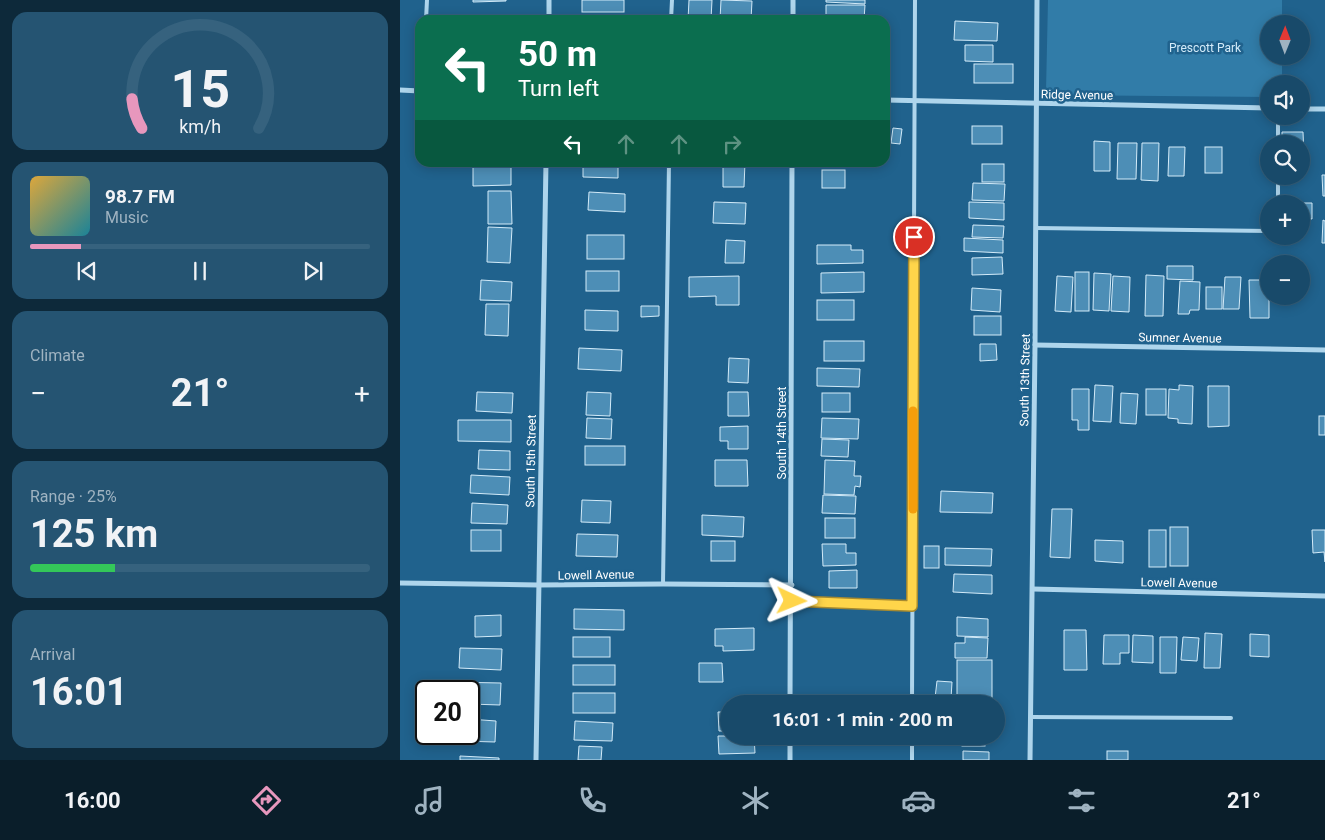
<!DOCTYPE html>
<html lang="en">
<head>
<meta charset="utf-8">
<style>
  body { margin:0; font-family:Roboto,sans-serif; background:#255472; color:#f1f3f6; height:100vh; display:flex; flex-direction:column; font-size:19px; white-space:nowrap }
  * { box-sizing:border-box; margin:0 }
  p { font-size:16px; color:#9fb3c1 }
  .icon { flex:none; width:28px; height:28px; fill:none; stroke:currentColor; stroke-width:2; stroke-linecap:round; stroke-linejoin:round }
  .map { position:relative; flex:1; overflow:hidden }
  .side { display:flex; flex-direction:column; gap:12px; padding:12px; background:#0d293a; width:400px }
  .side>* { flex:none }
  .top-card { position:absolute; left:15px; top:15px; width:475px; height:152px; border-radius:15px; box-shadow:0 2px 12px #0003,0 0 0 1px #36627e; background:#0b6e4f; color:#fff; overflow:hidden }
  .needle { width:32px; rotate:1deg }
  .controls { position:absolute; left:860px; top:15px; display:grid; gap:10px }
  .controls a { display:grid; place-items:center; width:50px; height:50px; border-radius:50%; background:#184a6a; box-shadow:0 2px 12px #0003,0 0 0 1px #36627e; font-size:25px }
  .speed { position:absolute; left:15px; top:680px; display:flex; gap:10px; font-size:25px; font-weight:700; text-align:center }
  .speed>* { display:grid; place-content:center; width:65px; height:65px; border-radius:50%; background:#184a6a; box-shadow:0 2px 12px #0003,0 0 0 1px #36627e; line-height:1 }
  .speed .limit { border:2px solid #111; border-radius:8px; background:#fff; color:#111 }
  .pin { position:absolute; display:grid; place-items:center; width:42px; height:42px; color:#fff; margin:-21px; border:2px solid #fff; border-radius:50%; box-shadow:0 1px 5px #0007 }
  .me { position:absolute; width:55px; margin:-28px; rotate:92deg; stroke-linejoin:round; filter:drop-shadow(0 0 4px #0008) }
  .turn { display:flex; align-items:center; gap:18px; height:105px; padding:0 20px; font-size:22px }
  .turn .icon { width:65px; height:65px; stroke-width:2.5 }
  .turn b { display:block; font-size:35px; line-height:42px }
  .lanes { display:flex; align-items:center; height:48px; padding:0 20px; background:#0003; justify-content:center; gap:25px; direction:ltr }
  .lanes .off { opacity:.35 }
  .big { font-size:38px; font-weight:700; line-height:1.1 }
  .side .tile { flex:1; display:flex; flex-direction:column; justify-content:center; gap:8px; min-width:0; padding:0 18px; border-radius:15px; background:#255472 }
  .side .dial { align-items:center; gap:0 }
  .dial svg { height:130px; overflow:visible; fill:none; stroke:#36627e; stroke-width:7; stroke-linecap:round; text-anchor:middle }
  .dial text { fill:#f1f3f6; stroke:none }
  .song { display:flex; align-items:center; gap:15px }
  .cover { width:60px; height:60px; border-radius:8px; background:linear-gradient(135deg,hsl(40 70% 55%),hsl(190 70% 35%)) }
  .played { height:5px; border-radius:2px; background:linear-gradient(90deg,#e797bd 15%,#36627e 15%) }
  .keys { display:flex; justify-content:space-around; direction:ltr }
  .heat { display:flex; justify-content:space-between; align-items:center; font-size:28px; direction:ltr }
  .charge { height:8px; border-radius:4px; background:linear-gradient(90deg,#34c759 25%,#36627e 0) }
  .trip { position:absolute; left:320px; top:695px; width:285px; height:50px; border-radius:25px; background:#184a6a; box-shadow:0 2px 12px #0003,0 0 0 1px #36627e; font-weight:700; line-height:50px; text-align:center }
  .menu { display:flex; height:80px; justify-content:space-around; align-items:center; background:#0a1e2a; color:#9fb3c1 }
  .menu .icon { width:35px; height:35px }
  .menu .current { color:#e797bd }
  .menu b { font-size:22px; color:#f1f3f6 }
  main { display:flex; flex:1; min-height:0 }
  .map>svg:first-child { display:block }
  .green { fill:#317ca8 }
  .building { fill:#4d8eb6; stroke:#d3ebf9 }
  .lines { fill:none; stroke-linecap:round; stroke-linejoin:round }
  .service { stroke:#aed5ec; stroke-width:4 }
  .minor { stroke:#aed5ec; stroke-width:5 }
  .route-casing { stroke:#a68a30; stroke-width:12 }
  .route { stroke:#ffd54a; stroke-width:9 }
  .slow { stroke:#f59e0b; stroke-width:9 }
  .labels { text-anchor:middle; stroke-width:5; stroke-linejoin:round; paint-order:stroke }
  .park-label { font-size:12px; fill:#d3ebf9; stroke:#20628d }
  .street-label { font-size:12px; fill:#fff; stroke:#20628d }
</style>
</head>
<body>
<main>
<section class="side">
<div class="tile dial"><svg viewBox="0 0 100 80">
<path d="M14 69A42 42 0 1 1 86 69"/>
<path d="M14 69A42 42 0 0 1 8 51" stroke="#e797bd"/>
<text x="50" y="56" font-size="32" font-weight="700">15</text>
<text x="50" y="72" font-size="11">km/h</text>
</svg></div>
<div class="tile">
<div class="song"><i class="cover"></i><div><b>98.7 FM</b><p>Music</p></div></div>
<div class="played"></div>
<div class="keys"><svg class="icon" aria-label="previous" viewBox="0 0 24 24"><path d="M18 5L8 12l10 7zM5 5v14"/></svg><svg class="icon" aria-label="pause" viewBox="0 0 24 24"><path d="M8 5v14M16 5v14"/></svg><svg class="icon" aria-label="next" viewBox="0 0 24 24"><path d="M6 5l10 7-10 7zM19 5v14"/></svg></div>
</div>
<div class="tile"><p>Climate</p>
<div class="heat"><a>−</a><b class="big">21°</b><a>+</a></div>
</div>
<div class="tile"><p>Range · 25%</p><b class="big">125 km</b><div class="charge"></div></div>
<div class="tile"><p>Arrival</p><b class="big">16:01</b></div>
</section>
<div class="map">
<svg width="925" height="760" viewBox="0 0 925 760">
  <rect width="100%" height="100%" fill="#20628d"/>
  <path class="green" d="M648,0H882V24H869V56H882V84H869V97L652,95L646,91Z"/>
  <g class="building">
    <path d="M73,0H106V1L73,2Z"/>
    <rect x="182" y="0" width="42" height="12"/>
    <path d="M289,0H312L311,20H288Z"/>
    <path d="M321,0L352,1L351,20H320Z"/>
    <path d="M426,0H465V4L426,2Z"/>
    <path d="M426,5H465L464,20H426Z"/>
    <rect x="89" y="16" width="28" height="4"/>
    <rect x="188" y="17" width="38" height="3"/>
    <path d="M555,21L598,23L597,41L554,40Z"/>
    <path d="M565,45H593V62L565,61Z"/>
    <rect x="574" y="64" width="39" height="19"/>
    <rect x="572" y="126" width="30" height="18"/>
    <path d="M493,128L502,129L500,144L491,143Z"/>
    <path d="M882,132H903L904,156H901V144H882Z"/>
    <path d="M694,141L710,142V171H694Z"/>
    <path d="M718,143H737L736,179H717Z"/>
    <path d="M742,143H759L758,181L741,180Z"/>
    <path d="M769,147H785L784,176H768Z"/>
    <rect x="805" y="147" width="17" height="26"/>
    <path d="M73,162H111V185L73,186Z"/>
    <path d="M183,162H218V178L183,177Z"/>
    <path d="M323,162H345L344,187H323Z"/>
    <rect x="582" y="164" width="22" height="18"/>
    <rect x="422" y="170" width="23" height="18"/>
    <path d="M922,175H925V196H923Z"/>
    <path d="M573,183L605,184L604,201L572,200Z"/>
    <path d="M88,191H111L112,224H88Z"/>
    <path d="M189,192L225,194V212L188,210Z"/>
    <path d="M314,202L346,203L345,224L313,223Z"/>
    <path d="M569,202L604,203V220L569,218Z"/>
    <path d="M900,203H912V219L901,218V204Z"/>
    <path d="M923,220L925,221V243H922Z"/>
    <path d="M573,225L604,226L603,238L572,237Z"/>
    <path d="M88,227L112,228L110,263L87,262Z"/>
    <rect x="187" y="235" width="37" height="24"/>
    <path d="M564,238L603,240V253L564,251Z"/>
    <path d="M326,240L345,241L344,263H325Z"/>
    <path d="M417,245H451V250H463V263L417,264Z"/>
    <path d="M602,257L603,274L572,275V258Z"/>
    <path d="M767,266H793V280L767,279Z"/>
    <rect x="186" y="271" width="33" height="20"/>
    <path d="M464,272V292L421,293V273Z"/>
    <rect x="675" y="272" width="14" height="39"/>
    <path d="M694,273L711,274L709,311L693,310Z"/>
    <path d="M746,275L764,276L763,316H745Z"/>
    <path d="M339,276V305H316V296L289,297V277Z"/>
    <path d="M657,276L673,277L671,312L655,311Z"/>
    <path d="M713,276L730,277L729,312L711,311Z"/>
    <path d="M825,277H841L839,309H823Z"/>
    <path d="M81,280L112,282L111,301L80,300Z"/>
    <path d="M849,280H869V318H850Z"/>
    <path d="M780,281L800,282L799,310H790L789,314H778Z"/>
    <rect x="806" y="287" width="16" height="22"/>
    <path d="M572,288L601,290L600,312L571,310Z"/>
    <rect x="417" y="300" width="37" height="20"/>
    <path d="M86,304H109L108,336L85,335Z"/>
    <path d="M241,306H259V316L241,317Z"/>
    <path d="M185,310L218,311V331L185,330Z"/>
    <rect x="574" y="316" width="27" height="19"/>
    <rect x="424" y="341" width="40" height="20"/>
    <path d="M580,344H596L597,360L580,361Z"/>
    <path d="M179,348L222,350L221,371L178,369Z"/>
    <path d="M329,358L349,359L348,383L328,382Z"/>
    <path d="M417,368L460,369L459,387L417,386Z"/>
    <path d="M695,385L713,386L711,422L693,421Z"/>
    <path d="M779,385L793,386L792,424L778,423V419L768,418L769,389L779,390Z"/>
    <path d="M808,386H829V426L808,427Z"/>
    <path d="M672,389H689V430H678V420H672Z"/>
    <rect x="746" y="389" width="20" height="26"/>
    <path d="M77,392L113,393L112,413L76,411Z"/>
    <path d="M187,392L211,393L210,416L186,415Z"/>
    <path d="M328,392H348L349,416H328Z"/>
    <rect x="422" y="393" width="28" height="19"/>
    <path d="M721,393L738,394L736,424L720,423Z"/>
    <rect x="919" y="416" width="6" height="19"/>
    <path d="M187,418L212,419L211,439L186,438Z"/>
    <path d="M422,418L459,419L458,439L421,438Z"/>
    <path d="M58,420H111V442L58,441Z"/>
    <path d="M348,426V449H328V441H320V427Z"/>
    <path d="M422,439L449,440L448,457L421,456Z"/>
    <rect x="185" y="446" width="40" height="19"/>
    <path d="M79,450L110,451V470L78,469Z"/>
    <path d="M315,460H347L348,486H315Z"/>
    <path d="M425,460L455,461L454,476H461L460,487L455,486L454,495L424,494Z"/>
    <path d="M71,475L110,477L109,495L70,493Z"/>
    <path d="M541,491L593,493L592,513L540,512Z"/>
    <path d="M423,495L456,496L455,514L422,513Z"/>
    <path d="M182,500L211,501L210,523L181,522Z"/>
    <path d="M72,503L108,505L107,524L71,523Z"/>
    <path d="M652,509H672L670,558L650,557Z"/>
    <path d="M302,515L344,517L343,537L302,535Z"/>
    <rect x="425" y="518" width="30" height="20"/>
    <rect x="770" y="527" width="18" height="39"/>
    <rect x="71" y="530" width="30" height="21"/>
    <rect x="749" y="530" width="17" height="37"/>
    <path d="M912,530H925V562L924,552L913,553Z"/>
    <path d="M177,534L218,535L217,557L176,556Z"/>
    <path d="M695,540L723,541V563L695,561Z"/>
    <rect x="311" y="541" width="24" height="20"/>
    <path d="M422,544H446V553H456V565L423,566Z"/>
    <rect x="524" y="546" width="15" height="22"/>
    <path d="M545,548L592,549L591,566L545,565Z"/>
    <path d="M457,570V588H429V571Z"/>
    <path d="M554,574L592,575V594L553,592Z"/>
    <path d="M174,609L224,610V630L174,629Z"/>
    <path d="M101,615V636L75,637V616Z"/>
    <path d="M557,617L588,619V637L557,636Z"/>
    <path d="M354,628V650L323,651V646H315V629Z"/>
    <path d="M664,630H686L687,670H664Z"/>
    <path d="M805,633L822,634L820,668H804Z"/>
    <path d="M850,634L869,635V657L850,656Z"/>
    <path d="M704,635H729V653H720V664H703Z"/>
    <path d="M733,635L753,636V663L732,662Z"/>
    <rect x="173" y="637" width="37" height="20"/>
    <path d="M565,637L588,638L587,658H555V643H565Z"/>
    <path d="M760,637H777L776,673H760Z"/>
    <path d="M783,637L799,638L797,661L781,660Z"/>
    <path d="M60,648L102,649L101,670L59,668Z"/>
    <rect x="557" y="660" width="35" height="42"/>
    <path d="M299,663H322L323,682H299Z"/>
    <rect x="173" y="665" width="42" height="20"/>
    <path d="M537,681L552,682L551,699L535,698Z"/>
    <path d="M50,682L101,683L100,705L69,704V691H50Z"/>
    <rect x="173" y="693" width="42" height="20"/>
    <path d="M318,712H329V731H319Z"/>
    <path d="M69,719L96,721L95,742L61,741V734H69Z"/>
    <path d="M175,721L213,723L212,741L174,740Z"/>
    <path d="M318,736H354L355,753L319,754Z"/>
    <rect x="562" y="736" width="23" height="10"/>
    <path d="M179,746L202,747L201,760H178Z"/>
    <path d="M563,751L589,752V760H563Z"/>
    <rect x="707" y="751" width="21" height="9"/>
    <path d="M60,756L99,758V760H60Z"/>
  </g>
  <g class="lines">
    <g class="service">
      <path d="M26,20L27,0"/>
      <path d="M271,20L272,0"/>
      <path d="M878,144V116"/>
      <path d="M878,204V176"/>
      <path d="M636,228L869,231"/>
      <path d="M263,584L269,162"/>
      <path d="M392,601L512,606"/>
      <path d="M512,704L515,0"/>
      <path d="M631,717L831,718"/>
      <path d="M512,760V736"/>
    </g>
    <g class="minor">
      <path d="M149,20V0"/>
      <path d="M393,20V0"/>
      <path d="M0,90L20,91"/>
      <path d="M485,100L869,108"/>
      <path d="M901,109H925"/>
      <path d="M635,345L925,350"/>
      <path d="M0,583L138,585L263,584L392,585"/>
      <path d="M633,589L925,596"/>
      <path d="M390,704L392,162"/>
      <path d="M136,760L146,162"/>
      <path d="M390,760V736"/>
      <path d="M630,760L635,345L637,0"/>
    </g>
  </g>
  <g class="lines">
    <defs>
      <path id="route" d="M392,601L512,606L514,237"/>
    </defs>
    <use href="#route" class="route-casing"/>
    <use href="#route" class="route"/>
    <path class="slow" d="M513,509V411"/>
  </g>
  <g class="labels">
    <g class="park-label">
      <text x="805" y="52">Prescott Park</text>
    </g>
    <g class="street-label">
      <text transform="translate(677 95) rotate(1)" y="4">Ridge Avenue</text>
      <text transform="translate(780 338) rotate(1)" y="4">Sumner Avenue</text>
      <text transform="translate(625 380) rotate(-89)" y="4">South 13th Street</text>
      <text transform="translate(382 433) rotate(-90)" y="4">South 14th Street</text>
      <text transform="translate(131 461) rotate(-89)" y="4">South 15th Street</text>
      <text transform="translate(196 575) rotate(-1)" y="4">Lowell Avenue</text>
      <text transform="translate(779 583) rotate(1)" y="4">Lowell Avenue</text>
    </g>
  </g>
</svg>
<div class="controls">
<a><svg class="needle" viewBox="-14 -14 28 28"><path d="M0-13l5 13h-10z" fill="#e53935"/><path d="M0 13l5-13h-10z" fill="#9fb3c1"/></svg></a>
<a><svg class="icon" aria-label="sound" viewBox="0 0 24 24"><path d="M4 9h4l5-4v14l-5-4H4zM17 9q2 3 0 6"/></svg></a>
<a><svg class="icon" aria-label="search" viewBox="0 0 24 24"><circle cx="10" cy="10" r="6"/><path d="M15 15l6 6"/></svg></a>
<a>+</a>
<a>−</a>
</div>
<div class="speed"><div class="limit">20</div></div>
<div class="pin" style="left:514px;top:237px;background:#d93025"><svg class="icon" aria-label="arrive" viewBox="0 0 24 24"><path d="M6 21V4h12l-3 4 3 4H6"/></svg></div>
<svg class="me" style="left:392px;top:601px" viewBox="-20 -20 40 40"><path d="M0-17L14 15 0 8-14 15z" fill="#ffd54a" stroke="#fff" stroke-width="4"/></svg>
<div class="trip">16:01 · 1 min · 200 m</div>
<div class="top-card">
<div class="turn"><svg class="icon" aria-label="left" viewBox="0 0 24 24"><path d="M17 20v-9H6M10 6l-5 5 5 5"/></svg><div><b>50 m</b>Turn left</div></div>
<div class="lanes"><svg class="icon" aria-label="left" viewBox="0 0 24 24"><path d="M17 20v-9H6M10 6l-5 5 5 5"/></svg><svg class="icon off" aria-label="ahead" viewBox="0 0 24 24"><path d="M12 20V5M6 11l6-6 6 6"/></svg><svg class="icon off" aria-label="ahead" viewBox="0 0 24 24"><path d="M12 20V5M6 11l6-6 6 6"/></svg><svg class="icon off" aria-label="right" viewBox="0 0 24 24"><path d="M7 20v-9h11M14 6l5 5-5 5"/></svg></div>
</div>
</div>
</main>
<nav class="menu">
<b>16:00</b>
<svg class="icon current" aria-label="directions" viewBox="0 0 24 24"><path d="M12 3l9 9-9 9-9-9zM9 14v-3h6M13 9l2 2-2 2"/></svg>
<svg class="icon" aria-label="music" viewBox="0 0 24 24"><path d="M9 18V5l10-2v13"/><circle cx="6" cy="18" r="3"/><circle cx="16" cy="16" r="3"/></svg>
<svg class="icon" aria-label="phone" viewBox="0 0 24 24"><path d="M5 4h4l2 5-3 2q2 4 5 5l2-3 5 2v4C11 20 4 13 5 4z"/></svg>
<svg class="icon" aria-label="climate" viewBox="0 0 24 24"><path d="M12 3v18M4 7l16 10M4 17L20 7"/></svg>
<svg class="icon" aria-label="car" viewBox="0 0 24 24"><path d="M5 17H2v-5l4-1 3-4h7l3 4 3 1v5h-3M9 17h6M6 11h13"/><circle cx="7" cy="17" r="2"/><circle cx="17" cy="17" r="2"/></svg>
<svg class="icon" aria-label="filters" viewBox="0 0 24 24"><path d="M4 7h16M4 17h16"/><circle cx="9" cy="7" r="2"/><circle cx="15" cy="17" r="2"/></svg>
<b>21°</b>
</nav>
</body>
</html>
